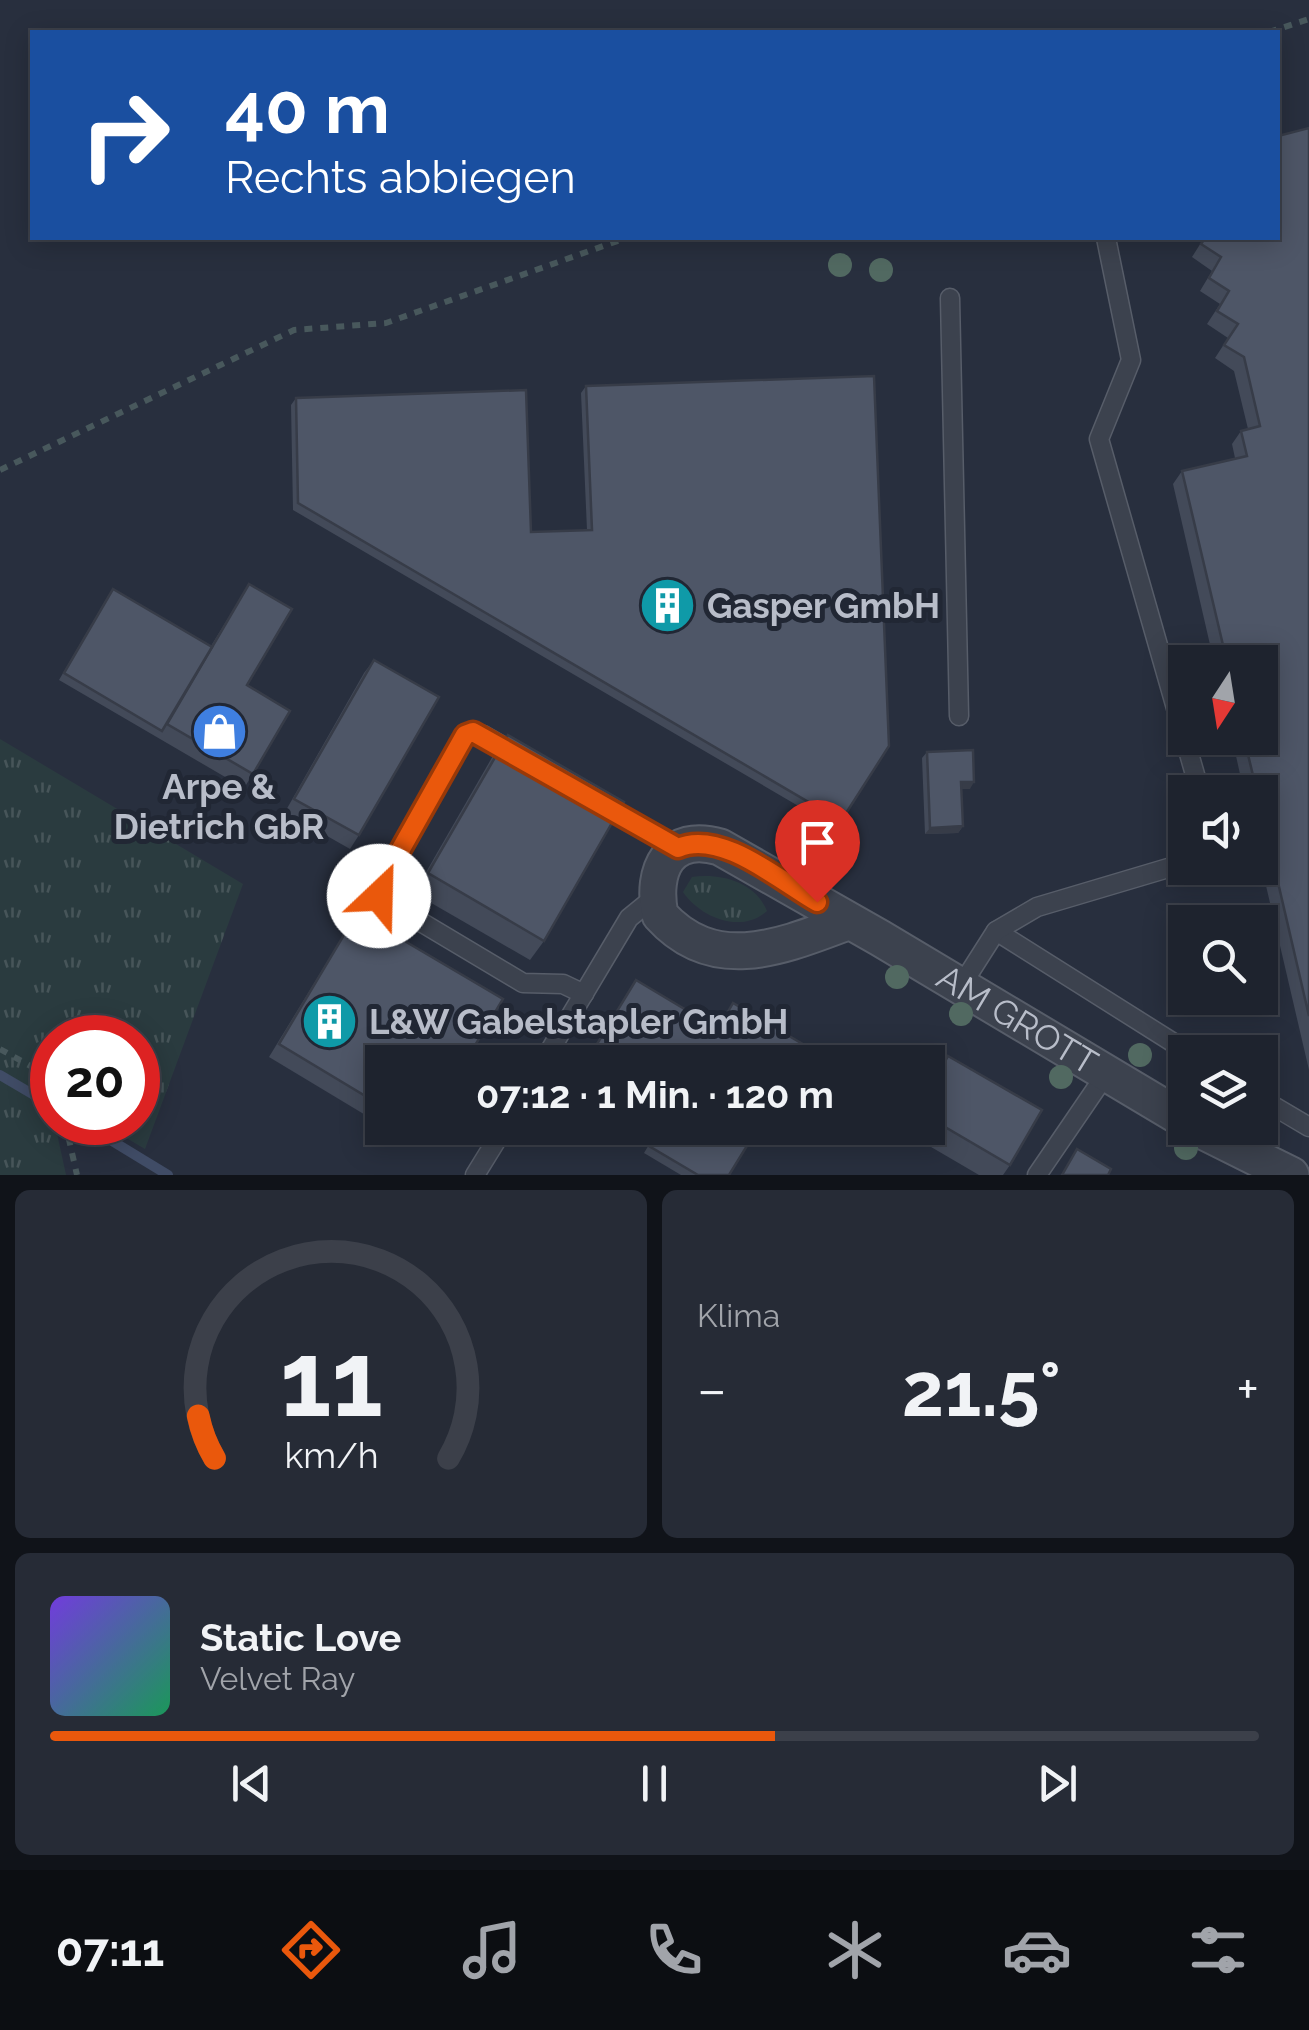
<!DOCTYPE html>
<html lang="de">
<head>
<meta charset="utf-8">
<style>
  body { margin:0; font-family:Raleway,sans-serif; background:#262b36; color:#f1f3f6; height:100vh; display:flex; flex-direction:column; font-size:38px; white-space:nowrap }
  * { box-sizing:border-box; margin:0 }
  p { font-size:32px; color:#a1a4aa }
  .icon { flex:none; width:55px; height:55px; fill:none; stroke:currentColor; stroke-width:2; stroke-linecap:round; stroke-linejoin:round }
  .map { position:relative; height:1175px; overflow:hidden }
  .drawer { display:flex; flex-direction:column; gap:15px; padding:15px; background:#101319; flex:1 }
  .drawer>* { flex:none }
  .guide { position:absolute; left:30px; top:30px; width:1250px; height:210px; border-radius:0px; box-shadow:0 5px 25px #0003,0 0 0 2px #3c404a; background:#1a4fa0; color:#fff; overflow:hidden }
  .needle { width:65px; rotate:192deg }
  .tools { position:absolute; left:1168px; top:645px; display:grid; gap:20px }
  .tools a { display:grid; place-items:center; width:110px; height:110px; border-radius:0px; background:#1e232e; box-shadow:0 5px 25px #0003,0 0 0 2px #3c404a; font-size:50px }
  .speed { position:absolute; left:30px; top:1015px; display:flex; gap:20px; font-size:50px; font-weight:700; text-align:center }
  .speed>* { display:grid; place-content:center; width:130px; height:130px; border-radius:50%; background:#1e232e; box-shadow:0 5px 25px #0003,0 0 0 2px #3c404a; line-height:1 }
  .speed .limit { border:15px solid #d22; background:#fff; color:#111 }
  .pin { position:absolute; display:grid; place-items:center; width:85px; height:85px; color:#fff; margin:-102px -42px; border-radius:50% 50% 50% 0; rotate:-45deg; box-shadow:0 0 10px #0007 }
  .pin .icon { rotate:45deg }
  .me { position:absolute; width:110px; margin:-55px; rotate:24deg; stroke-linejoin:round; filter:drop-shadow(0 0 8px #0008) }
  .turn { display:flex; align-items:center; gap:35px; height:210px; padding:0 30px; font-size:45px }
  .turn .icon { width:130px; height:130px; stroke-width:2.5 }
  .turn b { display:block; font-size:70px; line-height:85px }
  .big { font-size:75px; font-weight:700; line-height:1.1 }
  .drawer .tile { flex:1; display:flex; flex-direction:column; justify-content:center; gap:15px; min-width:0; padding:0 35px; border-radius:15px; background:#262b36 }
  .drawer .dial { align-items:center; gap:0 }
  .dial svg { height:260px; overflow:visible; fill:none; stroke:#3c404a; stroke-width:7; stroke-linecap:round; text-anchor:middle }
  .dial text { fill:#f1f3f6; stroke:none }
  .song { display:flex; align-items:center; gap:30px }
  .cover { width:120px; height:120px; border-radius:15px; background:linear-gradient(135deg,hsl(260 70% 55%),hsl(150 70% 35%)) }
  .played { height:10px; border-radius:5px; background:linear-gradient(90deg,#ea580c 60%,#3c404a 60%) }
  .keys { display:flex; justify-content:space-around; direction:ltr }
  .heat { display:flex; justify-content:space-between; align-items:center; font-size:55px; direction:ltr }
  .drawer .tiles { flex:1; display:grid; gap:15px; grid-template-columns:1fr 1fr }
  .tile:last-child { grid-column:span 2 }
  .trip { position:absolute; left:365px; top:1045px; width:580px; height:100px; border-radius:0px; background:#1e232e; box-shadow:0 5px 25px #0003,0 0 0 2px #3c404a; font-weight:700; line-height:100px; text-align:center }
  .tab-bar { display:flex; height:160px; justify-content:space-around; align-items:center; background:#0c0e12; color:#a1a4aa }
  .tab-bar .icon { width:70px; height:70px }
  .tab-bar .current { color:#ea580c }
  .tab-bar b { font-size:45px; color:#f1f3f6 }
  .map>svg:first-child { display:block }
  .grass { fill:url(#grass-tufts) }
  .lines { fill:none; stroke-linecap:round; stroke-linejoin:round }
  .stream { stroke:#404c66; stroke-width:10 }
  .lane-casing { stroke:#575d69; stroke-width:21 }
  .street-casing { stroke:#575d69; stroke-width:39 }
  .path { stroke:#48585c; stroke-width:6; stroke-dasharray:8 8; stroke-linecap:butt }
  .lane { stroke:#3c424e; stroke-width:18 }
  .street { stroke:#3c424e; stroke-width:35 }
  .tree { fill:#516961 }
  .wall { fill:#434a59 }
  .shaded-wall { fill:#373c48 }
  .building { fill:#4e5667; stroke:#373c48; stroke-width:2.5 }
  .route-casing { stroke:#983908; stroke-width:25 }
  .route { stroke:#ea580c; stroke-width:18 }
  .labels { text-anchor:middle; stroke-width:10; stroke-linejoin:round; paint-order:stroke }
  .poi-label { font-size:35px; font-weight:bold; fill:#b8bdc9; stroke:#212734; text-anchor:start }
  .street-label { font-size:35px; fill:#b8bdc9; stroke:#212734 }
</style>
</head>
<body>
<div class="map">
<svg width="1309" height="1175" viewBox="0 0 1309 1175">
  <defs>
    <pattern id="grass-tufts" width="24" height="20" patternUnits="userSpaceOnUse" patternTransform="scale(2.5)"><rect width="24" height="20" fill="#2a3b3f"/><path d="M3 7l-1-3M5 7V3M7 7l1-3M15 17l-1-3M17 17v-4M19 17l1-3" fill="none" stroke="#475559"/></pattern>
  </defs>
  <rect width="100%" height="100%" fill="#282f3e"/>
  <g class="grass">
    <path d="M0,739L243,884L145,1149L101,1123L138,1122V1038H52V1094L48,1092L66,1175H0Z"/>
    <path d="M692,877C721,873 755,882 767,911C741,934 701,918 683,892Z"/>
  </g>
  <g class="lines">
    <g class="stream">
      <path d="M0,1075L51,1105"/>
      <path d="M81,1122L168,1175"/>
    </g>
    <defs>
      <g id="lane">
        <path d="M1106,238L1131,360L1099,439L1200,792"/>
        <path d="M950,298L959,716"/>
        <path d="M522,757L483,735H465L379,888V897L523,983L563,984L584,994"/>
        <path d="M601,803L679,848"/>
        <path d="M996,931L1188,1052"/>
        <path d="M961,986L996,931L1037,907L1185,863"/>
        <path d="M543,1062L629,918L656,896"/>
        <path d="M1260,1098L1309,1127"/>
        <path d="M475,1175L504,1128"/>
        <path d="M1037,1175L1106,1074"/>
      </g>
      <g id="street">
        <path id="s1" d="M850,921C783,946 715,976 660,915C651,870 669,832 720,847L880,938L1185,1120"/>
        <path d="M1197,1128L1291,1175"/>
      </g>
    </defs>
    <use href="#lane" class="lane-casing"/>
    <use href="#street" class="street-casing"/>
    <g class="path">
      <path d="M1269,32L1309,19"/>
      <path d="M0,470L294,330L386,323L626,238"/>
      <path d="M0,1049L52,1078"/>
      <path d="M65,1122L77,1175"/>
    </g>
    <use href="#lane" class="lane"/>
    <use href="#street" class="street"/>
  </g>
  <g class="tree">
    <circle cx="840" cy="265" r="12"/>
    <circle cx="881" cy="270" r="12"/>
    <circle cx="897" cy="977" r="12"/>
    <circle cx="961" cy="1014" r="12"/>
    <circle cx="1140" cy="1055" r="12"/>
    <circle cx="1061" cy="1077" r="12"/>
    <circle cx="1186" cy="1148" r="12"/>
  </g>
  <g class="wall">
    <path d="M1309,128V1070L1260,860V792H1244L1232,738H1260V662H1214L1173,484L1182,471L1235,458L1232,444L1241,431L1248,429L1234,371L1215,358L1228,338L1207,324L1220,304L1200,291L1212,271L1192,257L1204,238H1278Z"/>
    <path d="M586,386L889,746L836,828L293,510L291,405L296,398L531,532L587,530L581,393Z"/>
    <path d="M249,584L247,685L253,774L244,788L59,680L108,596L211,646Z"/>
    <path d="M374,660L359,835L350,849L285,812L364,673Z"/>
    <path d="M508,735L544,941L530,960L414,893L494,754Z"/>
    <path d="M927,752L970,789H961L963,826L958,833L925,834L922,758Z"/>
    <path d="M357,913L382,1062V1125L269,1057Z"/>
    <path d="M948,1056L1010,1165L1003,1175H979L902,1130L904,1128H928V1086Z"/>
    <path d="M387,1128H426L415,1144Z"/>
    <path d="M659,1128L729,1175H681L644,1153Z"/>
  </g>
  <g class="shaded-wall">
    <path d="M961,782H974L970,789H956Z"/>
    <path d="M963,826L958,833L925,834L930,828Z"/>
  </g>
  <g class="building">
    <path d="M1309,128V1016L1260,805V792H1257L1244,738H1260V662H1227L1182,471L1247,456L1241,431L1260,426L1244,357L1224,345L1238,324L1217,311L1229,291L1209,278L1221,257L1201,244L1205,238H1278V136Z"/>
    <path d="M874,376L889,746L841,821L298,503L296,398L526,390L531,532L592,530L586,386Z"/>
    <path d="M249,584L292,609L247,685L290,711L253,774L167,724Z"/>
    <path d="M113,589L212,647L162,731L64,673Z"/>
    <path d="M374,660L439,697L359,835L294,799Z"/>
    <path d="M508,735L624,802L544,941L428,873Z"/>
    <path d="M973,750L974,782H961L963,826L930,828L927,752Z"/>
    <path d="M357,913L503,999L465,1062H382V1106L279,1044Z"/>
    <path d="M636,980L718,1029L733,1003L806,1046L796,1062H586Z"/>
    <path d="M948,1056L1042,1110L1010,1165L928,1117V1090Z"/>
    <path d="M660,1128H758L729,1175H698L649,1146Z"/>
    <path d="M1077,1149L1111,1169L1108,1175H1062Z"/>
  </g>
  <g class="lines">
    <defs>
      <path id="route" d="M379,896V888L465,735L473,732L678,848C721,829 780,881 817,902"/>
    </defs>
    <use href="#route" class="route-casing"/>
    <use href="#route" class="route"/>
  </g>
  <defs>
    <symbol id="building-disc" viewBox="-11 -11 22 22"><circle r="9.5" fill="#0f9aa8" stroke="#212734"/><path d="M-4-6H4V6H1V3H-1V6H-4ZM-2.5-4.3h1.7v1.8h-1.7ZM.8-4.3h1.7v1.8H.8ZM-2.5-1h1.7V.8h-1.7ZM.8-1h1.7V.8H.8Z" fill="#fff"/></symbol>
    <symbol id="shop-disc" viewBox="-11 -11 22 22"><circle r="9.5" fill="#3f7fe0" stroke="#212734"/><path d="M-5-2.5h2.3a2.7 3.5 0 0 1 5.4 0H5L5.5 6h-11ZM-1.5-2.5h3a1.5 2.3 0 0 0-3 0Z" fill="#fff"/></symbol>
  </defs>
  <g fill-rule="evenodd">
    <use href="#building-disc" x="636" y="574" width="63" height="63"/>
    <use href="#shop-disc" x="188" y="700" width="63" height="63"/>
    <use href="#building-disc" x="298" y="990" width="63" height="63"/>
  </g>
  <g class="labels">
    <g class="poi-label">
      <text x="707" y="618">Gasper GmbH</text>
      <text x="219" y="799" text-anchor="middle">Arpe &amp;<tspan x="219" dy="40">Dietrich GbR</tspan></text>
      <text x="369" y="1034">L&amp;W Gabelstapler GmbH</text>
    </g>
    <g class="street-label">
      <text dy="12" stroke="none"><textPath href="#s1" startOffset="665">AM GROTT</textPath></text>
    </g>
  </g>
</svg>
<div class="tools">
<a><svg class="needle" viewBox="-14 -14 28 28"><path d="M0-13l5 13h-10z" fill="#e53935"/><path d="M0 13l5-13h-10z" fill="#a1a4aa"/></svg></a>
<a><svg class="icon" aria-label="sound" viewBox="0 0 24 24"><path d="M4 9h4l5-4v14l-5-4H4zM17 9q2 3 0 6"/></svg></a>
<a><svg class="icon" aria-label="search" viewBox="0 0 24 24"><circle cx="10" cy="10" r="6"/><path d="M15 15l6 6"/></svg></a>
<a><svg class="icon" aria-label="layers" viewBox="0 0 24 24"><path d="M12 4l9 5-9 5-9-5zM3 14l9 5 9-5"/></svg></a>
</div>
<div class="speed"><div class="limit">20</div></div>
<div class="pin" style="left:817px;top:902px;background:#d93025"><svg class="icon" aria-label="arrive" viewBox="0 0 24 24"><path d="M6 21V4h12l-3 4 3 4H6"/></svg></div>
<svg class="me" style="left:379px;top:896px" viewBox="-20 -20 40 40"><circle r="19" fill="#fff"/><path d="M0-13L10 11 0 6-10 11z" fill="#ea580c"/></svg>
<div class="trip">07:12 · 1 Min. · 120 m</div>
<div class="guide">
<div class="turn"><svg class="icon" aria-label="right" viewBox="0 0 24 24"><path d="M7 20v-9h11M14 6l5 5-5 5"/></svg><div><b>40 m</b>Rechts abbiegen</div></div>
</div>
</div>
<section class="drawer">
<div class="tiles">
<div class="tile dial"><svg viewBox="0 0 100 80">
<path d="M14 69A42 42 0 1 1 86 69"/>
<path d="M14 69A42 42 0 0 1 9 56" stroke="#ea580c"/>
<text x="50" y="56" font-size="32" font-weight="700">11</text>
<text x="50" y="72" font-size="11">km/h</text>
</svg></div>
<div class="tile"><p>Klima</p>
<div class="heat"><a>−</a><b class="big">21.5°</b><a>+</a></div>
</div>
<div class="tile">
<div class="song"><i class="cover"></i><div><b>Static Love</b><p>Velvet Ray</p></div></div>
<div class="played"></div>
<div class="keys"><svg class="icon" aria-label="previous" viewBox="0 0 24 24"><path d="M18 5L8 12l10 7zM5 5v14"/></svg><svg class="icon" aria-label="pause" viewBox="0 0 24 24"><path d="M8 5v14M16 5v14"/></svg><svg class="icon" aria-label="next" viewBox="0 0 24 24"><path d="M6 5l10 7-10 7zM19 5v14"/></svg></div>
</div>
</div>
</section>
<nav class="tab-bar">
<b>07:11</b>
<svg class="icon current" aria-label="directions" viewBox="0 0 24 24"><path d="M12 3l9 9-9 9-9-9zM9 14v-3h6M13 9l2 2-2 2"/></svg>
<svg class="icon" aria-label="music" viewBox="0 0 24 24"><path d="M9 18V5l10-2v13"/><circle cx="6" cy="18" r="3"/><circle cx="16" cy="16" r="3"/></svg>
<svg class="icon" aria-label="phone" viewBox="0 0 24 24"><path d="M5 4h4l2 5-3 2q2 4 5 5l2-3 5 2v4C11 20 4 13 5 4z"/></svg>
<svg class="icon" aria-label="climate" viewBox="0 0 24 24"><path d="M12 3v18M4 7l16 10M4 17L20 7"/></svg>
<svg class="icon" aria-label="car" viewBox="0 0 24 24"><path d="M5 17H2v-5l4-1 3-4h7l3 4 3 1v5h-3M9 17h6M6 11h13"/><circle cx="7" cy="17" r="2"/><circle cx="17" cy="17" r="2"/></svg>
<svg class="icon" aria-label="filters" viewBox="0 0 24 24"><path d="M4 7h16M4 17h16"/><circle cx="9" cy="7" r="2"/><circle cx="15" cy="17" r="2"/></svg>
</nav>
</body>
</html>
